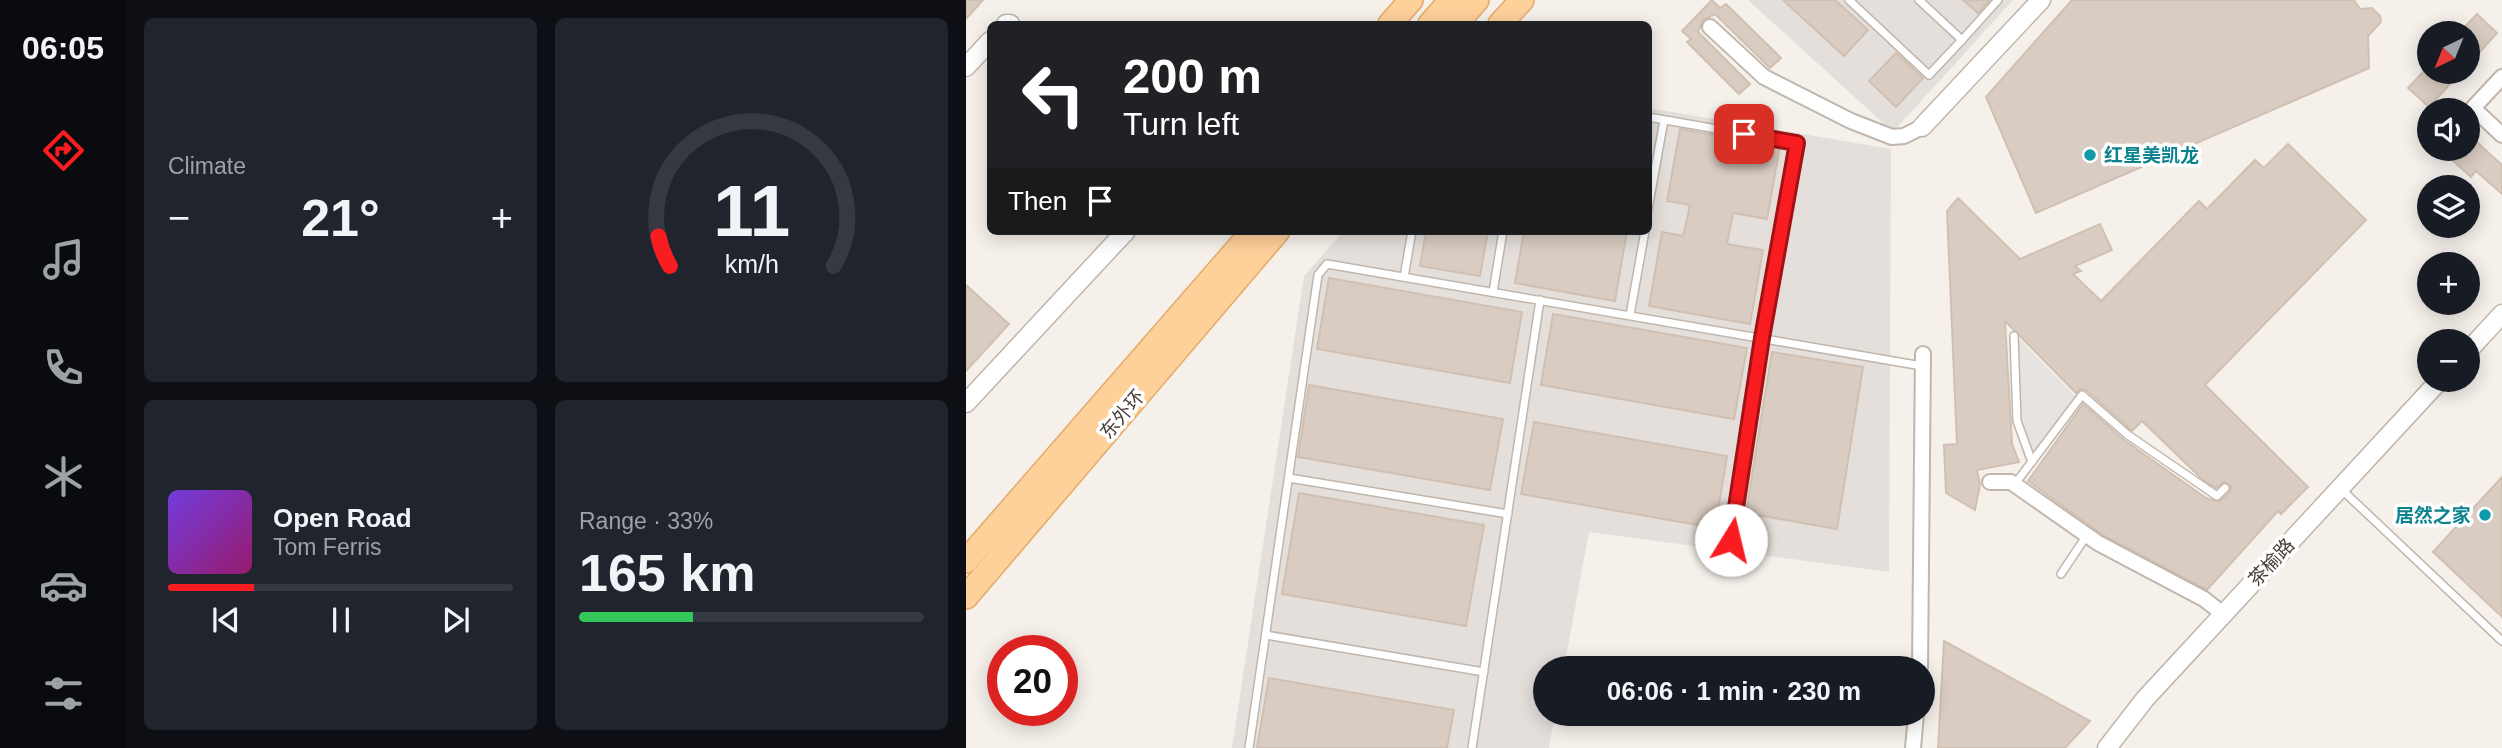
<!DOCTYPE html>
<html lang="en">
<head>
<meta charset="utf-8">
<style>
  body { margin:0; font-family:Arial,"Noto Sans SC",sans-serif; background:#20242c; color:#f1f3f6; height:100vh; display:flex; flex-direction:column; font-size:26px; white-space:nowrap }
  * { box-sizing:border-box; margin:0 }
  p { font-size:23px; color:#9ea1a6 }
  .icon { flex:none; width:38px; height:38px; fill:none; stroke:currentColor; stroke-width:2; stroke-linecap:round; stroke-linejoin:round }
  .map { position:relative; flex:1; overflow:hidden }
  .details { display:flex; flex-direction:column; gap:18px; padding:18px; background:#0d0f14; width:840px }
  .details>* { flex:none }
  .hud { position:absolute; left:21px; top:21px; width:665px; height:214px; border-radius:10px; box-shadow:0 4px 18px #0003; background:#202124; color:#fff; overflow:hidden }
  .needle { width:46px; rotate:223deg }
  .controls { position:absolute; left:1451px; top:21px; display:grid; gap:14px }
  .controls a { display:grid; place-items:center; width:63px; height:63px; border-radius:50%; background:#171b24; box-shadow:0 4px 18px #0003; font-size:35px }
  .speed { position:absolute; left:21px; top:635px; display:flex; gap:14px; font-size:35px; font-weight:700; text-align:center }
  .speed>* { display:grid; place-content:center; width:91px; height:91px; border-radius:50%; background:#171b24; box-shadow:0 4px 18px #0003; line-height:1 }
  .speed .limit { border:10px solid #d22; background:#fff; color:#111 }
  .pin { position:absolute; display:grid; place-items:center; width:60px; height:60px; color:#fff; margin:-30px; border-radius:14px; box-shadow:0 4px 10px #0006 }
  .me { position:absolute; width:77px; margin:-38px; rotate:9deg; stroke-linejoin:round; filter:drop-shadow(0 0 5px #0008) }
  .turn { display:flex; align-items:center; gap:24px; height:147px; padding:0 21px; font-size:32px }
  .turn .icon { width:91px; height:91px; stroke-width:2.5 }
  .turn b { display:block; font-size:49px; line-height:60px }
  .then { display:flex; align-items:center; height:66px; padding:0 21px; background:#0003; gap:14px; font-size:26px }
  .big { font-size:52px; font-weight:600; line-height:1.1 }
  .details .tile { flex:1; display:flex; flex-direction:column; justify-content:center; gap:10px; min-width:0; padding:0 24px; border-radius:10px; background:#20242c }
  .details .dial { align-items:center; gap:0 }
  .dial svg { height:182px; overflow:visible; fill:none; stroke:#363941; stroke-width:7; stroke-linecap:round; text-anchor:middle }
  .dial text { fill:#f1f3f6; stroke:none }
  .song { display:flex; align-items:center; gap:21px }
  .cover { width:84px; height:84px; border-radius:10px; background:linear-gradient(135deg,hsl(260 70% 55%),hsl(320 70% 35%)) }
  .played { height:7px; border-radius:4px; background:linear-gradient(90deg,#f91c20 25%,#363941 25%) }
  .keys { display:flex; justify-content:space-around; direction:ltr }
  .heat { display:flex; justify-content:space-between; align-items:center; font-size:38px; direction:ltr }
  .charge { height:10px; border-radius:5px; background:linear-gradient(90deg,#34c759 33%,#363941 0) }
  .details .tiles { flex:1; display:grid; gap:18px; grid-template-columns:repeat(2,1fr) }
  .trip { position:absolute; left:567px; top:656px; width:402px; height:70px; border-radius:35px; background:#171b24; box-shadow:0 4px 18px #0003; font-weight:600; line-height:70px; text-align:center }
  main { display:flex; flex:1; min-height:0 }
  .tab-bar { display:flex; flex-direction:column; width:126px; justify-content:space-around; align-items:center; background:#090b0e; color:#9ea1a6 }
  .tab-bar .icon { width:49px; height:49px }
  .tab-bar .current { color:#f91c20 }
  .tab-bar b { font-size:32px; color:#f1f3f6 }
  .map>svg:first-child { display:block }
  .industrial { fill:#e4dfdb }
  .parking { fill:#e6e3e1 }
  .building { fill:#d9ccc2; stroke:#d1c0b2; stroke-width:2 }
  .lines { fill:none; stroke-linecap:round; stroke-linejoin:round }
  .service-casing { stroke:#c0b6ac; stroke-width:10 }
  .minor-casing { stroke:#c0b6ac; stroke-width:18 }
  .tertiary-casing { stroke:#c0b6ac; stroke-width:21 }
  .primary-casing { stroke:#e4aa69; stroke-width:26 }
  .service { stroke:#fff; stroke-width:7 }
  .minor { stroke:#fff; stroke-width:14 }
  .tertiary { stroke:#fff; stroke-width:18 }
  .primary { stroke:#fed09a; stroke-width:23 }
  .route-casing { stroke:#a21215; stroke-width:18 }
  .route { stroke:#f91c20; stroke-width:12 }
  .culture-dot { fill:#0f9aa8; stroke:#fff; stroke-width:2.5 }
  .labels { text-anchor:middle; stroke-width:7; stroke-linejoin:round; paint-order:stroke }
  .culture-label { font-size:19px; font-weight:bold; fill:#0d838f; stroke:#fff; text-anchor:start }
  .street-label { font-size:19px; fill:#493f38; stroke:#fff }
</style>
</head>
<body>
<main>
<nav class="tab-bar">
<b>06:05</b>
<svg class="icon current" aria-label="directions" viewBox="0 0 24 24"><path d="M12 3l9 9-9 9-9-9zM9 14v-3h6M13 9l2 2-2 2"/></svg>
<svg class="icon" aria-label="music" viewBox="0 0 24 24"><path d="M9 18V5l10-2v13"/><circle cx="6" cy="18" r="3"/><circle cx="16" cy="16" r="3"/></svg>
<svg class="icon" aria-label="phone" viewBox="0 0 24 24"><path d="M5 4h4l2 5-3 2q2 4 5 5l2-3 5 2v4C11 20 4 13 5 4z"/></svg>
<svg class="icon" aria-label="climate" viewBox="0 0 24 24"><path d="M12 3v18M4 7l16 10M4 17L20 7"/></svg>
<svg class="icon" aria-label="car" viewBox="0 0 24 24"><path d="M5 17H2v-5l4-1 3-4h7l3 4 3 1v5h-3M9 17h6M6 11h13"/><circle cx="7" cy="17" r="2"/><circle cx="17" cy="17" r="2"/></svg>
<svg class="icon" aria-label="filters" viewBox="0 0 24 24"><path d="M4 7h16M4 17h16"/><circle cx="9" cy="7" r="2"/><circle cx="15" cy="17" r="2"/></svg>
</nav>
<section class="details">
<div class="tiles">
<div class="tile"><p>Climate</p>
<div class="heat"><a>−</a><b class="big">21°</b><a>+</a></div>
</div>
<div class="tile dial"><svg viewBox="0 0 100 80">
<path d="M14 69A42 42 0 1 1 86 69"/>
<path d="M14 69A42 42 0 0 1 9 56" stroke="#f91c20"/>
<text x="50" y="56" font-size="32" font-weight="700">11</text>
<text x="50" y="72" font-size="11">km/h</text>
</svg></div>
<div class="tile">
<div class="song"><i class="cover"></i><div><b>Open Road</b><p>Tom Ferris</p></div></div>
<div class="played"></div>
<div class="keys"><svg class="icon" aria-label="previous" viewBox="0 0 24 24"><path d="M18 5L8 12l10 7zM5 5v14"/></svg><svg class="icon" aria-label="pause" viewBox="0 0 24 24"><path d="M8 5v14M16 5v14"/></svg><svg class="icon" aria-label="next" viewBox="0 0 24 24"><path d="M6 5l10 7-10 7zM19 5v14"/></svg></div>
</div>
<div class="tile"><p>Range · 33%</p><b class="big">165 km</b><div class="charge"></div></div>
</div>
</section>
<div class="map">
<svg width="1536" height="748" viewBox="0 0 1536 748">
  <rect width="100%" height="100%" fill="#f5f0ea"/>
  <g class="industrial">
    <path d="M782,0H1047L927,132Z"/>
    <path d="M683,108L925,149L923,572L623,532L598,668H579V714H589L583,748H266L338,276L378,231H682Z"/>
  </g>
  <path class="parking" d="M1044,330L1115,402L1068,466L1058,458L1048,421Z"/>
  <g class="building">
    <path d="M0,0H17L0,19Z"/>
    <path d="M746,0L754,8L760,4L815,58L804,68L749,14L737,20L732,32L784,84L773,94L721,42L725,39L716,31Z"/>
    <path d="M817,0H869L902,30L878,56Z"/>
    <path d="M997,0H1024L1012,13Z"/>
    <path d="M1106,0H1388L1394,9L1406,8L1414,16L1415,22L1402,36L1403,68L1070,213L1020,97Z"/>
    <path d="M1511,14L1531,33L1502,65V33H1493Z"/>
    <path d="M930,53L957,78L930,107L903,81Z"/>
    <path d="M1457,72H1495L1463,107L1442,88Z"/>
    <path d="M714,129L814,146L801,219L767,213L761,244L797,250L784,324L683,306L696,232L717,236L722,215L724,205L701,201Z"/>
    <path d="M1502,134L1536,165V194L1510,171L1505,177L1474,149H1502Z"/>
    <path d="M1322,144L1400,220L1239,385L1342,487L1315,514L1312,511L1241,590L1137,535L1062,481L1117,404L1158,440L1240,498L1253,502L1264,492L1265,486L1258,482L1250,488L1236,479L1176,421L1166,431L1120,390L1114,389L1110,393L1039,321L1046,444L1053,462L1011,470L1014,485L1009,510L980,493L978,445L991,444L981,211L992,198L1054,259L1134,224L1146,250L1109,266L1115,271L1107,274L1135,301L1233,201L1241,209L1289,160L1298,168Z"/>
    <path d="M460,231H522L514,276L454,266Z"/>
    <path d="M558,231H661L649,301L549,283Z"/>
    <path d="M363,278L556,312L544,383L351,349Z"/>
    <path d="M0,285L43,324L0,371Z"/>
    <path d="M587,314L781,348L768,419L575,385Z"/>
    <path d="M806,352L897,367L871,529L780,513Z"/>
    <path d="M343,385L537,419L524,490L332,457Z"/>
    <path d="M568,422L761,456L749,528L555,494Z"/>
    <path d="M1536,477V617L1467,552Z"/>
    <path d="M333,493L518,525L500,626L316,594Z"/>
    <path d="M978,641L1124,721L1099,748H972Z"/>
    <path d="M303,678L488,710L481,748H291Z"/>
  </g>
  <g class="lines">
    <defs>
      <g id="service">
        <path d="M883,0L963,75L996,40"/>
        <path d="M953,0L996,40L1032,0"/>
        <path d="M682,117L831,143L796,338L765,540"/>
        <path d="M682,209L698,120"/>
        <path d="M438,277L446,231"/>
        <path d="M527,292L537,231"/>
        <path d="M664,315L679,231"/>
        <path d="M1048,336L1051,421L1066,462"/>
        <path d="M323,478L542,514"/>
        <path d="M1049,484L1116,395L1162,435L1251,496L1259,488"/>
        <path d="M1374,488L1536,641"/>
        <path d="M1095,574L1121,535"/>
        <path d="M300,635L518,672"/>
        <path d="M283,748L352,275L361,264L956,366"/>
        <path d="M506,748L574,300"/>
      </g>
      <g id="minor">
        <path d="M744,27L798,77L885,121L926,137L938,136L956,127"/>
        <path d="M1536,77L1507,108L1536,135"/>
        <path d="M1024,482H1045L1132,543L1238,599L1257,614"/>
        <path d="M954,668L957,354"/>
        <path d="M947,748L950,714"/>
      </g>
      <g id="tertiary">
        <path d="M40,24H44"/>
        <path d="M0,67L24,41"/>
        <path d="M956,127L1075,0"/>
        <path d="M1502,351L1536,314"/>
        <path d="M0,403L160,231"/>
        <path d="M1141,748L1179,699L1474,380"/>
      </g>
      <g id="primary">
        <path d="M424,24L445,0"/>
        <path d="M464,24L485,0"/>
        <path d="M490,24L511,0"/>
        <path d="M534,24L556,0"/>
        <path d="M0,561L287,231"/>
        <path d="M0,597L312,231"/>
      </g>
    </defs>
    <use href="#service" class="service-casing"/>
    <use href="#minor" class="minor-casing"/>
    <use href="#tertiary" class="tertiary-casing"/>
    <use href="#primary" class="primary-casing"/>
    <use href="#service" class="service"/>
    <use href="#minor" class="minor"/>
    <use href="#tertiary" class="tertiary"/>
    <use href="#primary" class="primary"/>
  </g>
  <g class="lines">
    <defs>
      <path id="route" d="M765,540L796,338L831,143L778,134"/>
    </defs>
    <use href="#route" class="route-casing"/>
    <use href="#route" class="route"/>
  </g>
  <g class="culture-dot">
    <circle cx="1124" cy="155" r="7"/>
    <circle cx="1519" cy="515" r="7"/>
  </g>
  <g class="labels">
    <g class="culture-label">
      <text x="1138" y="162">红星美凯龙</text>
      <text x="1505" y="522" text-anchor="end">居然之家</text>
    </g>
    <g class="street-label">
      <text transform="translate(156 414) rotate(-50)" y="7">东外环</text>
      <text transform="translate(1305 562) rotate(-47)" y="7">茶榆路</text>
    </g>
  </g>
</svg>
<div class="controls">
<a><svg class="needle" viewBox="-14 -14 28 28"><path d="M0-13l5 13h-10z" fill="#e53935"/><path d="M0 13l5-13h-10z" fill="#9ea1a6"/></svg></a>
<a><svg class="icon" aria-label="sound" viewBox="0 0 24 24"><path d="M4 9h4l5-4v14l-5-4H4zM17 9q2 3 0 6"/></svg></a>
<a><svg class="icon" aria-label="layers" viewBox="0 0 24 24"><path d="M12 4l9 5-9 5-9-5zM3 14l9 5 9-5"/></svg></a>
<a>+</a>
<a>−</a>
</div>
<div class="speed"><div class="limit">20</div></div>
<div class="pin" style="left:778px;top:134px;background:#d93025"><svg class="icon" aria-label="arrive" viewBox="0 0 24 24"><path d="M6 21V4h12l-3 4 3 4H6"/></svg></div>
<svg class="me" style="left:765px;top:540px" viewBox="-20 -20 40 40"><circle r="19" fill="#fff"/><path d="M0-13L10 11 0 6-10 11z" fill="#f91c20"/></svg>
<div class="trip">06:06 · 1 min · 230 m</div>
<div class="hud">
<div class="turn"><svg class="icon" aria-label="left" viewBox="0 0 24 24"><path d="M17 20v-9H6M10 6l-5 5 5 5"/></svg><div><b>200 m</b>Turn left</div></div>
<div class="then">Then<svg class="icon" aria-label="arrive" viewBox="0 0 24 24"><path d="M6 21V4h12l-3 4 3 4H6"/></svg></div>
</div>
</div>
</main>
</body>
</html>
